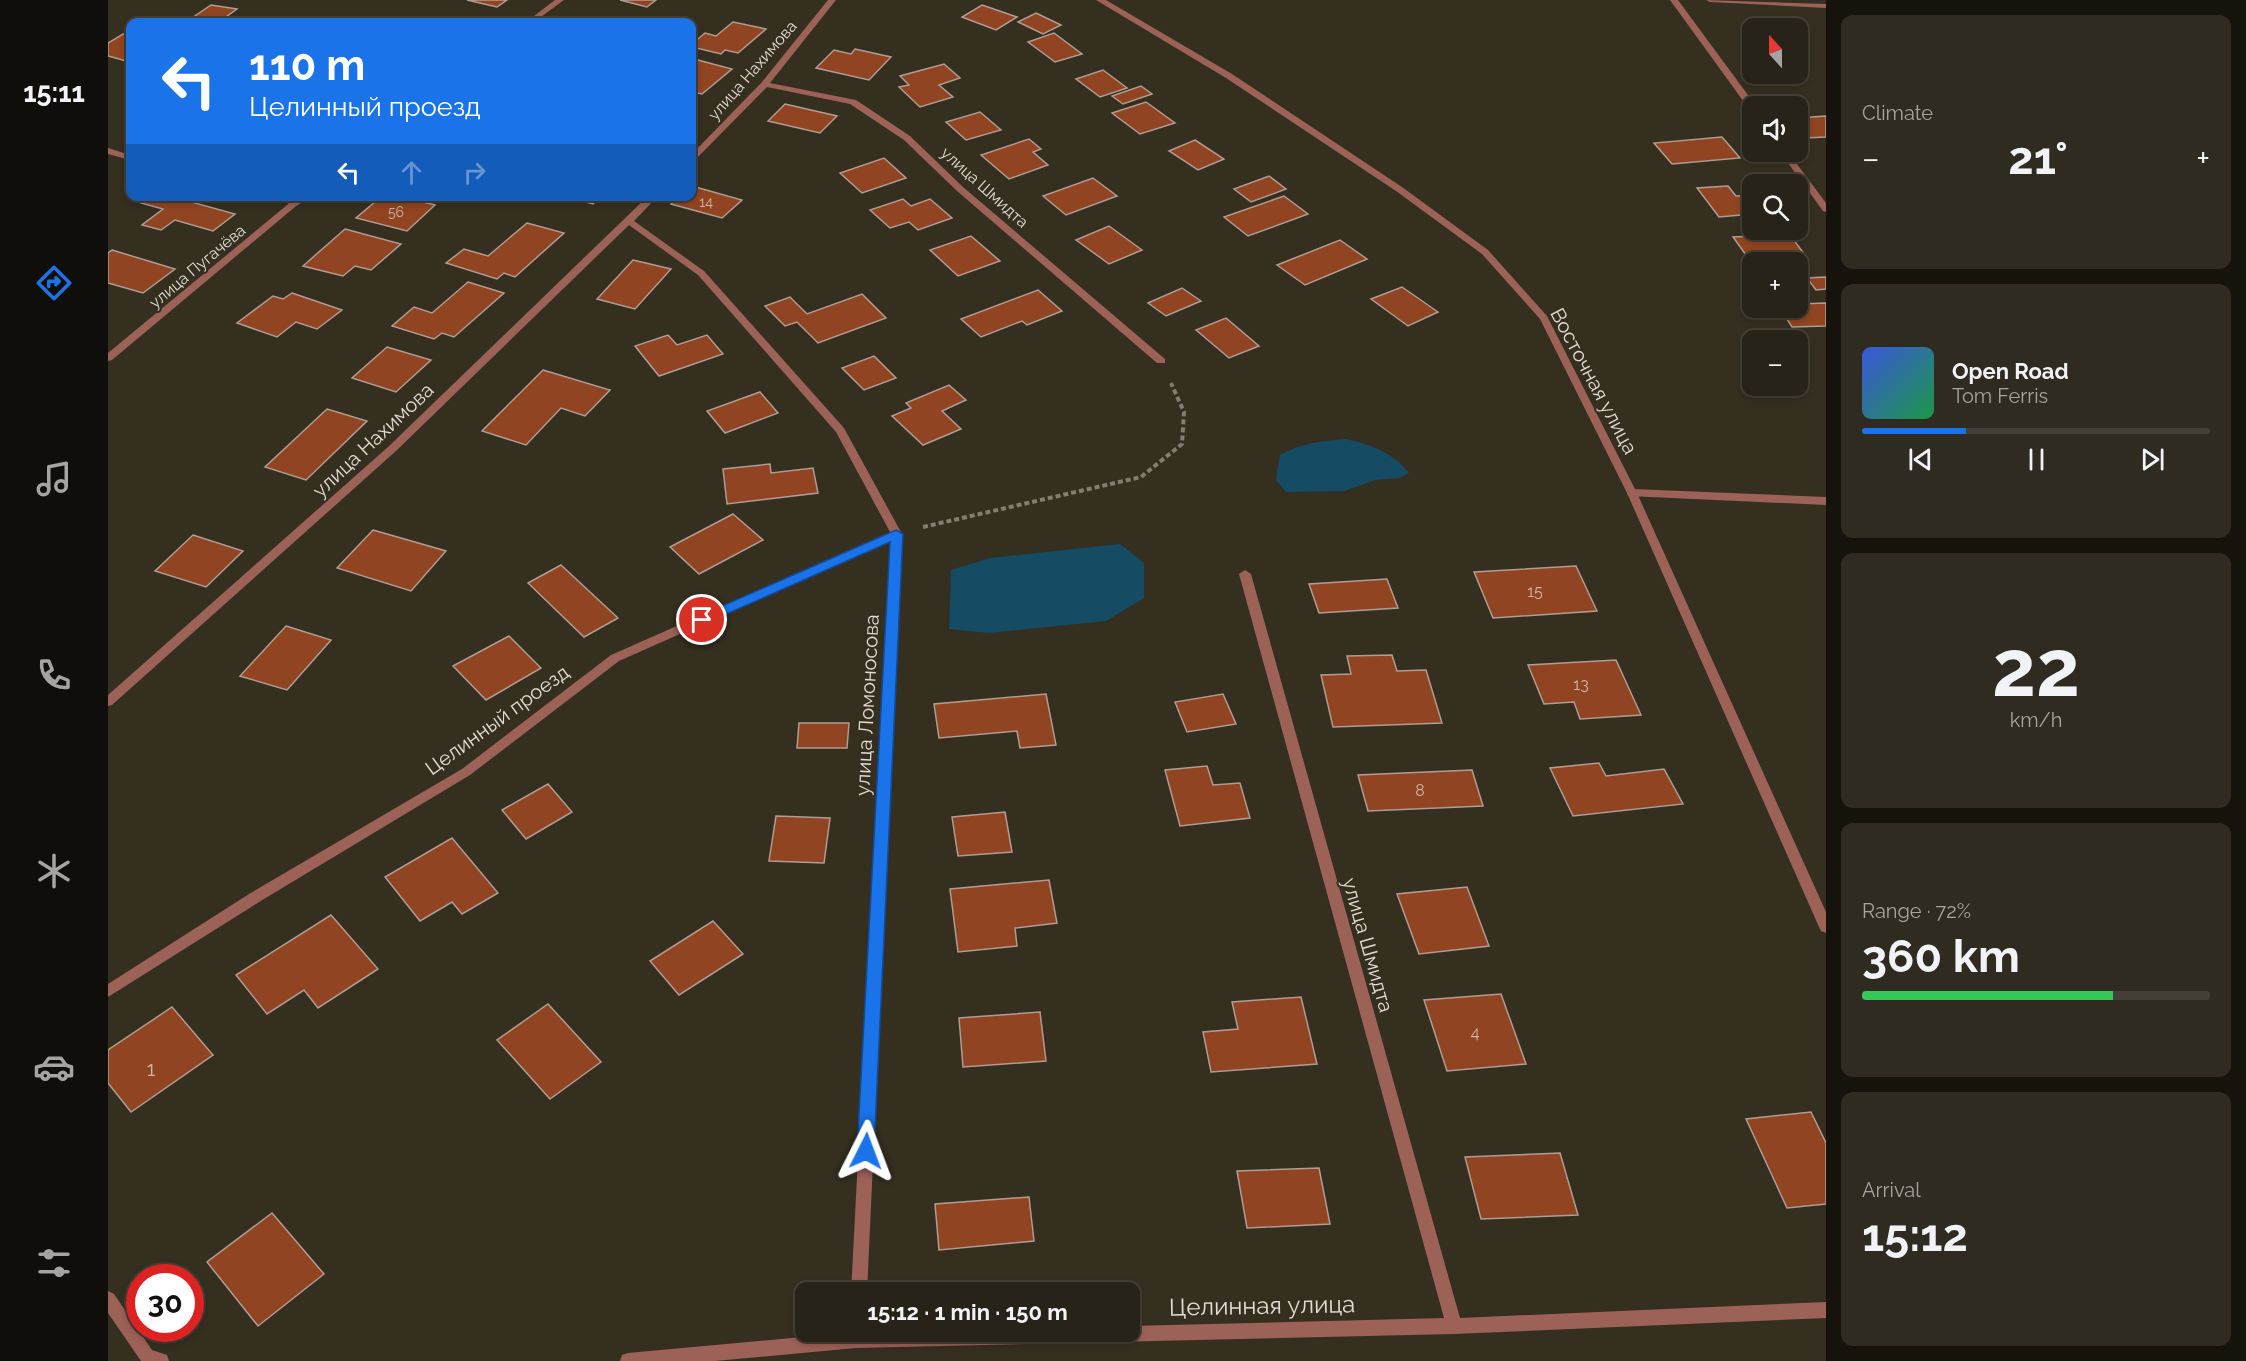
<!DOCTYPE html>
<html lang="en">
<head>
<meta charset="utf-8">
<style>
  body { margin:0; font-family:Raleway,sans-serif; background:#302b21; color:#f1f3f6; height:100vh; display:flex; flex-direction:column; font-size:22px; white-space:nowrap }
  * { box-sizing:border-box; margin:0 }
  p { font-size:20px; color:#a5a4a2 }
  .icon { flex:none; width:33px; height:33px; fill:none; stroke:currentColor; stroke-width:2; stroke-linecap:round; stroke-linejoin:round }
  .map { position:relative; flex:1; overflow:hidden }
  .panel { display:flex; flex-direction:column; gap:15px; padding:15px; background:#16130d; width:420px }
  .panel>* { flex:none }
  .guide { position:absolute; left:18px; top:18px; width:570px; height:183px; border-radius:12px; box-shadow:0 3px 9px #0003,0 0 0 2px #444037; background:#1a73e8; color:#fff; overflow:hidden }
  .needle { width:39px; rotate:339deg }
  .fabs { position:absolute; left:1634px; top:18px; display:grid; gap:12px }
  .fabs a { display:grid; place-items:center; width:66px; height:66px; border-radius:12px; background:#282318; box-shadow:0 3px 9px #0003,0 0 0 2px #444037; font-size:30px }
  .speed { position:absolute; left:18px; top:1264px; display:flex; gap:12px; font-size:30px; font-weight:700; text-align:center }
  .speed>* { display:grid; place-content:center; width:78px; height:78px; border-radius:50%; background:#282318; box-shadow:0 3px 9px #0003,0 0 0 2px #444037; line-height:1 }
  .speed .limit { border:9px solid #d22; background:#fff; color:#111 }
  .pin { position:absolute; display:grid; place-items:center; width:51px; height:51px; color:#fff; margin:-26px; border:3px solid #fff; border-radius:50%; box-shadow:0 2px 6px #0007 }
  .me { position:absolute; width:66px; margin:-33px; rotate:3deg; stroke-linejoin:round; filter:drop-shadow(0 0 4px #0008) }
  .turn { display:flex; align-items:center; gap:21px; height:126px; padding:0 24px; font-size:27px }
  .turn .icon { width:78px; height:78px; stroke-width:2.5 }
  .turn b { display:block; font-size:42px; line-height:51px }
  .lanes { display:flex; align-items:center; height:57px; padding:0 24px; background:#0003; justify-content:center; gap:30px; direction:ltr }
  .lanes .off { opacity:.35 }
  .big { font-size:45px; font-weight:700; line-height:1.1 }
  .panel .widget { flex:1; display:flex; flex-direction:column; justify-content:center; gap:9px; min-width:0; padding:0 21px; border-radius:12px; background:#302b21 }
  .panel .dial { align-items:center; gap:0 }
  .dial b { font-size:78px; line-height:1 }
  .song { display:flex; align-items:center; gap:18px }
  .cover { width:72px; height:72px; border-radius:9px; background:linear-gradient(135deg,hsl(230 70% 55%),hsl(140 70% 35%)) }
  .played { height:6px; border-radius:3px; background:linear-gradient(90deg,#1a73e8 30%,#444037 30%) }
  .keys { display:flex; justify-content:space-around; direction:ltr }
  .heat { display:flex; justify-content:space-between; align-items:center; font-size:33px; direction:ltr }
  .charge { height:9px; border-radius:4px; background:linear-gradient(90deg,#34c759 72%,#444037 0) }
  .trip { position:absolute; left:687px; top:1282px; width:345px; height:60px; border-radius:12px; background:#282318; box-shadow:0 3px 9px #0003,0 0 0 2px #444037; font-weight:700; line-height:60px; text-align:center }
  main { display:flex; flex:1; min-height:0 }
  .tabs { display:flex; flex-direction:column; width:108px; justify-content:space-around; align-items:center; background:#100e0a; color:#a5a4a2 }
  .tabs .icon { width:42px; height:42px }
  .tabs .current { color:#1a73e8 }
  .tabs b { font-size:27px; color:#f1f3f6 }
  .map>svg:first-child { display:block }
  .water { fill:#164b64 }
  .building { fill:#914421; stroke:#b09c94; stroke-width:1.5 }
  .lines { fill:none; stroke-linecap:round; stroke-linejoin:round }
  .path { stroke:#837e72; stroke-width:4; stroke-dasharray:5 3; stroke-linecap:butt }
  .service { fill:#9c6157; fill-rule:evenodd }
  .minor { fill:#9c6157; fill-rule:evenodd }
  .tertiary { fill:#9c6157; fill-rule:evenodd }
  .route { fill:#1a73e8; stroke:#114b97; stroke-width:1.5 }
  .labels { text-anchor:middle; stroke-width:4.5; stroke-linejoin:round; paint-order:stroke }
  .far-number-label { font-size:14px; fill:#ccb6a6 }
  .far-street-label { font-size:16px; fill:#e0dcd3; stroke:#352f20 }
  .number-label { font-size:16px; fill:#ccb6a6 }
  .street-label { font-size:20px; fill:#e0dcd3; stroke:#352f20 }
  .near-number-label { font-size:20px; fill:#ccb6a6 }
  .near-street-label { font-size:24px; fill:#e0dcd3; stroke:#352f20 }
</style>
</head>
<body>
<main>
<nav class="tabs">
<b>15:11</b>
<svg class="icon current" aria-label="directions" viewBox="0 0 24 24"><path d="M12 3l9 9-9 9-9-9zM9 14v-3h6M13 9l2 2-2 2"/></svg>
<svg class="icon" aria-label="music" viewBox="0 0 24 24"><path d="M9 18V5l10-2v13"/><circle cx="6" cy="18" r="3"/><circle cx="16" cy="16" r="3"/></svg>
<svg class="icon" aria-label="phone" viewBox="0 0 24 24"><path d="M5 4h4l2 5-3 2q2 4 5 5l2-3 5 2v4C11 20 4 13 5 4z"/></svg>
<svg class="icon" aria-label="climate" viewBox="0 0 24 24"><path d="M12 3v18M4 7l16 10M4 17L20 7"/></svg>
<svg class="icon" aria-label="car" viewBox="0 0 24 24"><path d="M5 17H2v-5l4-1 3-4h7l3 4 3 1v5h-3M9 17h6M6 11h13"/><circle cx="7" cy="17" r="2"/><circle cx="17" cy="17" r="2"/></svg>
<svg class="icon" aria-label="filters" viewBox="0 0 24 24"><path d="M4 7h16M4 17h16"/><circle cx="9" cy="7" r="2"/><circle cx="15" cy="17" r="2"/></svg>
</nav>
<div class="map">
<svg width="1718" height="1361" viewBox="0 0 1718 1361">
  <rect width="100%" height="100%" fill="#352f20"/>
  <g class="water">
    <path d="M1238,439C1264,445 1284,452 1301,473L1292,478L1267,480L1237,491L1178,492L1168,480L1172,455C1193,443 1214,441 1238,439Z"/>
    <path d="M1012,544L1036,563V598L998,621L881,633L841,629L843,570L882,558Z"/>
  </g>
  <g class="building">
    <path d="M359,0H399L389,7Z"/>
    <path d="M512,0H548L539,7Z"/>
    <path d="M103,5L129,9L118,17L130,20L126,22H78Z"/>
    <path d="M874,5L909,17L888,30L854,17Z"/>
    <path d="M928,13L953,25L935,34L910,22Z"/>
    <path d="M625,22L658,29L630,53L617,50L613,54L584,47V44L597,33L608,36Z"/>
    <path d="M946,33L974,54L947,62L920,42Z"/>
    <path d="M15,34L22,36V62L0,56V43Z"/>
    <path d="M747,49L783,57L761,80L708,68L726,50L743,54Z"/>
    <path d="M586,59L624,69L594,94L584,92V61Z"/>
    <path d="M836,64L852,78L831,85L845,97L812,107L791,87L801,85L792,76Z"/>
    <path d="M995,70L1019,88L992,97L968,79Z"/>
    <path d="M1033,86L1044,94L1015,104L1004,96Z"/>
    <path d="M1038,102L1067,123L1032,134L1004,113Z"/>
    <path d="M677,104L729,116L712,133L660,121Z"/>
    <path d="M872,112L893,130L858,140L838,122Z"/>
    <path d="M1718,116V137L1697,138L1689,127V118Z"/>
    <path d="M1614,137L1632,158L1564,164L1546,143Z"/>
    <path d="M921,139L933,149L925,152L940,165L901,179L873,155Z"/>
    <path d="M1087,140L1116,159L1090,170L1061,151Z"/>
    <path d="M776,158L798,178L754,193L732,173Z"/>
    <path d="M1161,176L1178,189L1143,202L1126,189Z"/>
    <path d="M985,178L1009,196L958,215L935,196Z"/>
    <path d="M584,186L634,200L614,218L563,204L571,196H584Z"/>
    <path d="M1620,186L1628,196L1644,195V214L1611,217L1589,188Z"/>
    <path d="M42,196H81L76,200L127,214L105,231L67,220L53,230L34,225L55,209L33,203Z"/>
    <path d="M274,196H290L327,205L299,231L248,218Z"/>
    <path d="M454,196H493L485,204Z"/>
    <path d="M1176,196L1200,214L1140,236L1116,217Z"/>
    <path d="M795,199L803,206L822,199L844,218L810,230L801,222L782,228L762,210Z"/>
    <path d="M419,223L456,233L407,277L396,273L389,279L338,263L356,249L380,256Z"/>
    <path d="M1001,226L1034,250L1001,264L968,240Z"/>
    <path d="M237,229L293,244L263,270L247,266L235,276L195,266Z"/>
    <path d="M863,236L892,261L850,276L822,250Z"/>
    <path d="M1650,236L1653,241L1685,239L1700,259L1643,262L1625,237Z"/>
    <path d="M1232,240L1259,259L1197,285L1169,265Z"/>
    <path d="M4,250L67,269L35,293L0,283V253Z"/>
    <path d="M525,260L563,269L527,309L489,299Z"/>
    <path d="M1718,277V289L1708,290L1699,278Z"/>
    <path d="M360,282L396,293L346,337L334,333L326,339L284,326L306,307L324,313Z"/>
    <path d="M1294,287L1330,312L1300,326L1263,299Z"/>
    <path d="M1074,288L1093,301L1058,316L1040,303Z"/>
    <path d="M930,290L954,311L919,325L914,321L873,337L853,319Z"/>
    <path d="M184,293L234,310L209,329L188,322L169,337L129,323L165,296L175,299Z"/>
    <path d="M754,294L778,318L710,343L689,322L677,326L657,306L682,297L699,314Z"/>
    <path d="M1718,303V326L1684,327L1672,308H1689V304Z"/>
    <path d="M1118,318L1151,346L1121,358L1088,330Z"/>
    <path d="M560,335L569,345L599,335L615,354L551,376L527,346Z"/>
    <path d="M279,347L323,360L288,392L244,378Z"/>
    <path d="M766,356L788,378L756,390L734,368Z"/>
    <path d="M435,370L502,390L477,416L453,408L418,445L374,431Z"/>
    <path d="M841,385L858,400L834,411L853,429L815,445L784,416L803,408L798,403Z"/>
    <path d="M652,392L670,413L617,433L599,411Z"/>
    <path d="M219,409L259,421L198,480L157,467Z"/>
    <path d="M662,464L663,473L705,468L710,493L619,504L615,469Z"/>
    <path d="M625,514L655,540L591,574L562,547Z"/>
    <path d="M265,530L338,551L303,591L229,568Z"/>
    <path d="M85,535L135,551L98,587L47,571Z"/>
    <path d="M453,565L510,618L476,637L420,583Z"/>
    <path d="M1468,566L1489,611L1385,618L1366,572Z"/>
    <path d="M1279,579L1290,608L1211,613L1201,584Z"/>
    <path d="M178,626L223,640L179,690L132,676Z"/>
    <path d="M401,636L433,668L378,700L345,666Z"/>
    <path d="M1284,655L1289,671L1318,670L1334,723L1225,727L1213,675L1243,674L1239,656Z"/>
    <path d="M1508,660L1533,715L1472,719L1466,702L1436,704L1420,665Z"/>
    <path d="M938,694L948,745L912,748L909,731L831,738L826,704Z"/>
    <path d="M1115,694L1128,724L1079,732L1067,702Z"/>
    <path d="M691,723H741L739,748H689Z"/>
    <path d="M1491,763L1498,776L1556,769L1575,804L1465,816L1442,768Z"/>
    <path d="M1099,766L1105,785L1132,783L1142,818L1072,826L1057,770Z"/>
    <path d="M1364,770L1375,806L1260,811L1250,775Z"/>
    <path d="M440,784L464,812L418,839L394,810Z"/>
    <path d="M897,812L904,852L850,856L844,817Z"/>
    <path d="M668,816L722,818L716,863L661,861Z"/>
    <path d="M344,838L390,893L354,914L344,902L312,921L277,877Z"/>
    <path d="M941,880L949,923L907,928L909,946L850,952L842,889Z"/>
    <path d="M1359,887L1381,946L1311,954L1289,894Z"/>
    <path d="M223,915L270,969L210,1008L196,990L159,1014L128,975Z"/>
    <path d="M605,921L635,954L571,995L542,961Z"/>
    <path d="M1393,994L1418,1064L1339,1071L1316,1000Z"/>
    <path d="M1193,997L1209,1064L1103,1072L1095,1032L1130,1029L1124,1002Z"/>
    <path d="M440,1004L493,1062L442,1099L389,1040Z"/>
    <path d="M64,1007L105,1055L23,1112L0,1083V1050Z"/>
    <path d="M932,1012L938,1061L855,1067L851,1018Z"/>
    <path d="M1703,1112L1718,1143V1204L1679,1208L1638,1119Z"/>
    <path d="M1452,1153L1470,1215L1373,1219L1357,1157Z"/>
    <path d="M1211,1168L1222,1224L1139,1228L1129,1171Z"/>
    <path d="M921,1197L926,1241L831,1250L827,1204Z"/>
    <path d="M164,1213L216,1274L150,1326L99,1262Z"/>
  </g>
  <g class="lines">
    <path class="path" d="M815,527L1033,477L1074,444L1076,412L1063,383"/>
    <path class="service" d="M1524,489L1718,497V505L1520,496L1519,493L1520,490Z"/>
    <g class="minor">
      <path d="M720,0H728L662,83L748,100L802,136L855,187L1057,359V363H1049L849,191L796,140L742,104L659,87L587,160H584V154L654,82Z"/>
      <path d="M1562,0H1570L1648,106H1644V110L1641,109Z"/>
      <path d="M1598,0L1718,4V8L1602,2Z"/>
      <path d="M0,148L22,155V160L0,154Z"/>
      <path d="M1672,152H1680L1718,203V212L1715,211Z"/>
      <path d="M159,196H175L193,203L188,206Z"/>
      <path d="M540,196H550L526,221L596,271L736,428L794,534L759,1293H743L782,541L511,661L362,775L151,902L0,997V984L141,894L354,769L503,655L782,532L728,432L590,275L521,225L288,451L4,705L0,706V695L280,447Z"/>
      <path d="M1137,570L1143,574L1352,1318L1718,1302V1318L1346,1334L748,1348L607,1361H512L514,1355L520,1353L748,1332H1022V1326L1336,1318L1131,574Z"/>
      <path d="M0,1291L6,1294L44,1350L59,1355L61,1361H33L0,1313Z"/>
    </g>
    <g class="tertiary">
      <path d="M447,0H456L426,22H418Z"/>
      <path d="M988,0H998L1124,74L1294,187L1380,250L1439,316L1529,493L1718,912V933L1713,931L1711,927L1519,493L1432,319L1374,254L1288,191L1118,78Z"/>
      <path d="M190,196H200L4,360L0,361V353Z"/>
    </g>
  </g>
  <path class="route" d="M788,530L795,534L766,1151L764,1156L758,1159L752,1156L749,1151L782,542L598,623H589L587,620L589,617Z"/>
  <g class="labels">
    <g class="far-number-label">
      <text x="598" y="207">14</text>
      <text x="288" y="217">56</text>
    </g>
    <g class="far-street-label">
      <text transform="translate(644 70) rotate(-49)" y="6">улица Нахимова</text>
      <text transform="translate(877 187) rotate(42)" y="6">улица Шмидта</text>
      <text transform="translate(89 266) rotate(-40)" y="6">улица Пугачёва</text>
    </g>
    <g class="number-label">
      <text x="1427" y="597">15</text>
      <text x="1473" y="690">13</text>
      <text x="1312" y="796">8</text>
      <text x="1367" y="1038">4</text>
    </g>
    <g class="street-label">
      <text transform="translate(1486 381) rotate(62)" y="7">Восточная улица</text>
      <text transform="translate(265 440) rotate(-43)" y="7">улица Нахимова</text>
      <text transform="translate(759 705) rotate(-87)" y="7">улица Ломоносова</text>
      <text transform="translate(389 720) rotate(-36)" y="7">Целинный проезд</text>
      <text transform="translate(1260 945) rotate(74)" y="7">улица Шмидта</text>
    </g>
    <g class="near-number-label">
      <text x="43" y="1076">1</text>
    </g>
    <g class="near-street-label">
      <text transform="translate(1154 1306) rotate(-1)" y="8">Целинная улица</text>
    </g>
  </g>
</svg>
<div class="fabs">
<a><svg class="needle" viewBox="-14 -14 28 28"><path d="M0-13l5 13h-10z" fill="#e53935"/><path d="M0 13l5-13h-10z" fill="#a5a4a2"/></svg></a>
<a><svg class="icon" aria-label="sound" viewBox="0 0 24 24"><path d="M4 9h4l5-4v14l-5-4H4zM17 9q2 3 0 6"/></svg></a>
<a><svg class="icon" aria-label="search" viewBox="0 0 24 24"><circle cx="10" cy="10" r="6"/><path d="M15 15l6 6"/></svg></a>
<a>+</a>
<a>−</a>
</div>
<div class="speed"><div class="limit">30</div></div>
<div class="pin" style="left:594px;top:620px;background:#d93025"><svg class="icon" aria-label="arrive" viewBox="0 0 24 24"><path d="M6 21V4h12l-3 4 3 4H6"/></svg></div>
<svg class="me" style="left:758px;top:1151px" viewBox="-20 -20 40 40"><path d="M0-17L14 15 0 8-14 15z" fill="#1a73e8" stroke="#fff" stroke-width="4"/></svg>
<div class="trip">15:12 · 1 min · 150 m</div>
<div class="guide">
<div class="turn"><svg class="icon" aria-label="left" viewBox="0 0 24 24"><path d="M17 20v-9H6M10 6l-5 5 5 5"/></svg><div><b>110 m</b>Целинный проезд</div></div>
<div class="lanes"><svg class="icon" aria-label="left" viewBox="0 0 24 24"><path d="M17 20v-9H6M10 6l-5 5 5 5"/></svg><svg class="icon off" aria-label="ahead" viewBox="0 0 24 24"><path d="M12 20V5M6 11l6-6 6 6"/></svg><svg class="icon off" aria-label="right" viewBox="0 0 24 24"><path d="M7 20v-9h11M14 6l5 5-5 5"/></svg></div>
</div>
</div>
<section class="panel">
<div class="widget"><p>Climate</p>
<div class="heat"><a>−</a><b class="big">21°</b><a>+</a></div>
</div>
<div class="widget">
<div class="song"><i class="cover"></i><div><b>Open Road</b><p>Tom Ferris</p></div></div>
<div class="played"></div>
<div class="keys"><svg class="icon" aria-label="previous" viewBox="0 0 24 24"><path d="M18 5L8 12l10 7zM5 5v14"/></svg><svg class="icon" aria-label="pause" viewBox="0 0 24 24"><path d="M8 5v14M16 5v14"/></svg><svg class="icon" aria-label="next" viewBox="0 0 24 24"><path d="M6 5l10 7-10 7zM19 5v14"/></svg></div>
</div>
<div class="widget dial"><b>22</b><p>km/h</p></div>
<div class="widget"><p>Range · 72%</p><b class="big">360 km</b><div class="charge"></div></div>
<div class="widget"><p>Arrival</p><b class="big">15:12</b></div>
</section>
</main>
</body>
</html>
